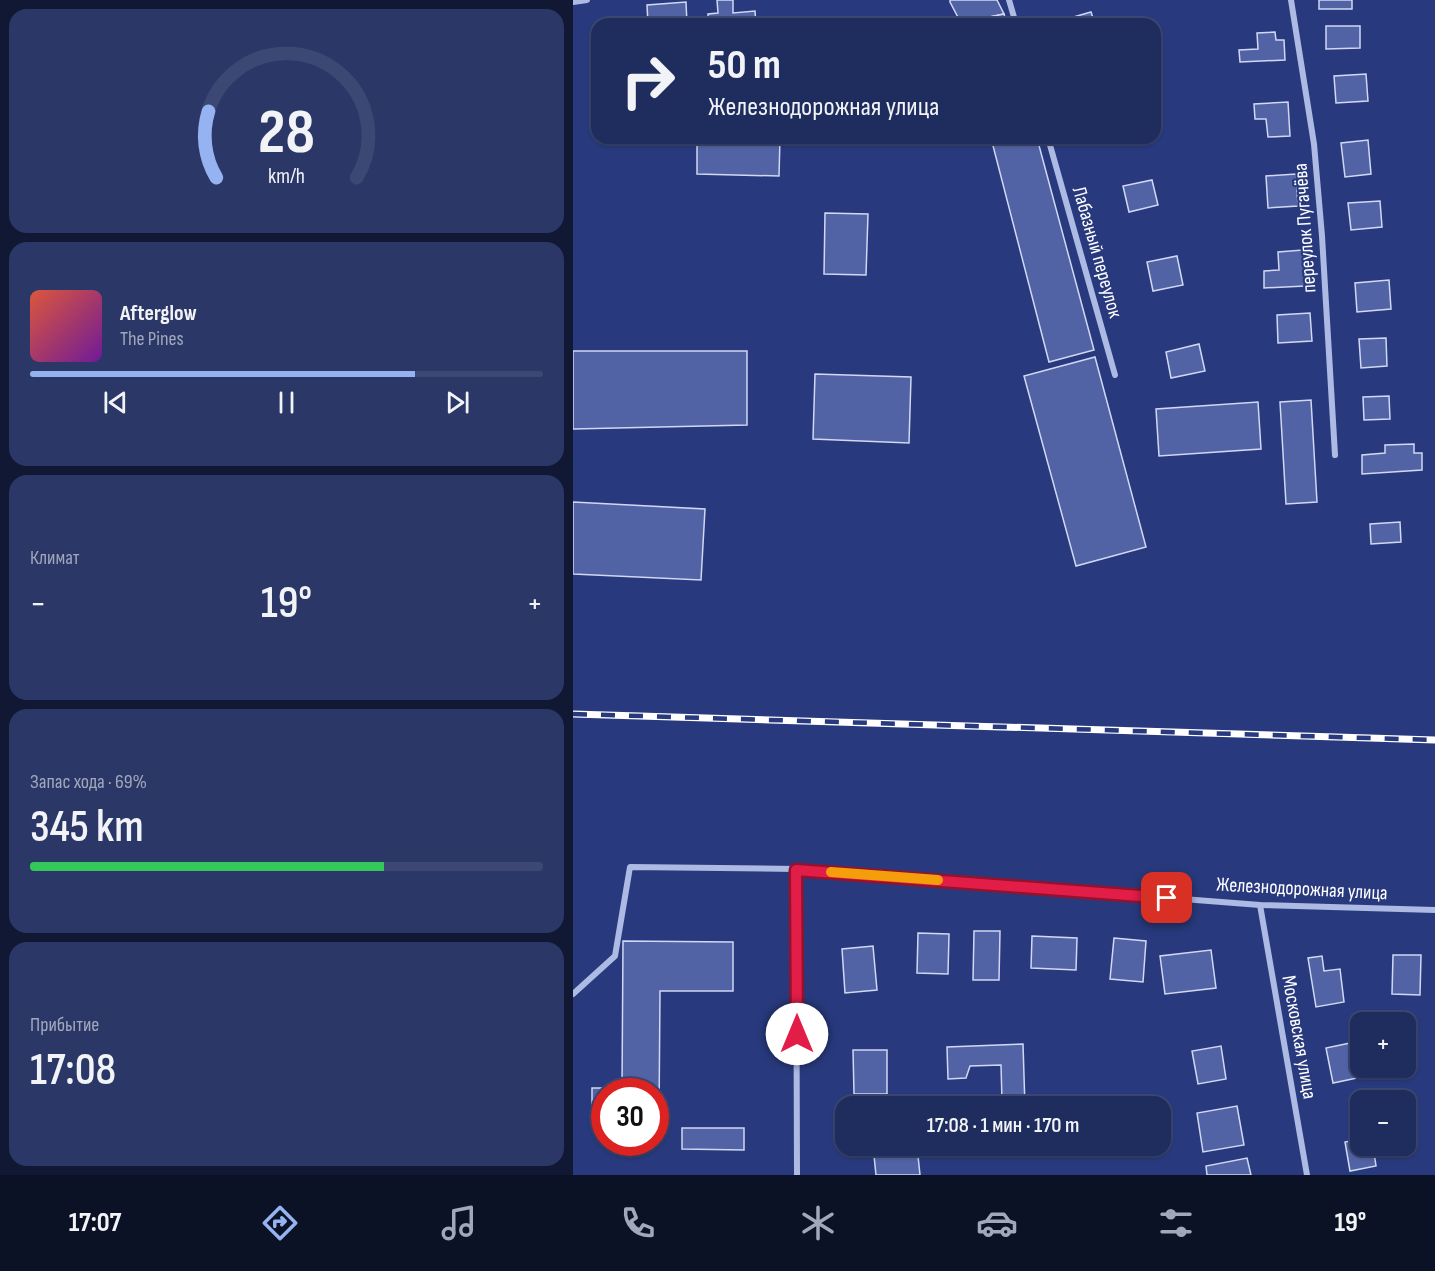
<!DOCTYPE html>
<html lang="ru">
<head>
<meta charset="utf-8">
<style>
  body { margin:0; font-family:"Sofia Sans Condensed",sans-serif; background:#2b3867; color:#f1f3f6; height:100vh; display:flex; flex-direction:column; font-size:22px; white-space:nowrap }
  * { box-sizing:border-box; margin:0 }
  p { font-size:20px; color:#a1a7bc }
  .icon { flex:none; width:33px; height:33px; fill:none; stroke:currentColor; stroke-width:2; stroke-linecap:round; stroke-linejoin:round }
  .map { position:relative; flex:1; overflow:hidden }
  .panel { display:flex; flex-direction:column; gap:9px; padding:9px; background:#101834; width:573px }
  .panel>* { flex:none }
  .banner { position:absolute; left:18px; top:18px; width:570px; height:126px; border-radius:18px; box-shadow:0 2px 4px #0004,0 0 0 2px #3c4873; background:#1e2c5e; color:#f1f3f6; overflow:hidden }
  .buttons { position:absolute; left:777px; top:1012px; display:grid; gap:12px }
  .buttons a { display:grid; place-items:center; width:66px; height:66px; border-radius:12px; background:#1e2c5e; box-shadow:0 2px 4px #0004,0 0 0 2px #3c4873; font-size:30px }
  .speed { position:absolute; left:18px; top:1078px; display:flex; gap:12px; font-size:30px; font-weight:700; text-align:center }
  .speed>* { display:grid; place-content:center; width:78px; height:78px; border-radius:50%; background:#1e2c5e; box-shadow:0 2px 4px #0004,0 0 0 2px #3c4873; line-height:1 }
  .speed .limit { border:9px solid #d22; background:#fff; color:#111 }
  .pin { position:absolute; display:grid; place-items:center; width:51px; height:51px; color:#fff; margin:-26px; border-radius:12px; box-shadow:0 3px 9px #0006 }
  .me { position:absolute; width:66px; margin:-33px; rotate:0deg; stroke-linejoin:round; filter:drop-shadow(0 0 4px #0008) }
  .turn { display:flex; align-items:center; gap:21px; height:126px; padding:0 18px; font-size:27px }
  .turn .icon { width:78px; height:78px; stroke-width:2.5 }
  .turn b { display:block; font-size:42px; line-height:51px }
  .big { font-size:45px; font-weight:600; line-height:1.1 }
  .panel .tile { flex:1; display:flex; flex-direction:column; justify-content:center; gap:9px; min-width:0; padding:0 21px; border-radius:18px; background:#2b3867 }
  .panel .dial { align-items:center; gap:0 }
  .dial svg { height:156px; overflow:visible; fill:none; stroke:#3c4873; stroke-width:7; stroke-linecap:round; text-anchor:middle }
  .dial text { fill:#f1f3f6; stroke:none }
  .song { display:flex; align-items:center; gap:18px }
  .cover { width:72px; height:72px; border-radius:9px; background:linear-gradient(135deg,hsl(10 70% 55%),hsl(280 70% 35%)) }
  .played { height:6px; border-radius:3px; background:linear-gradient(90deg,#95b2f1 75%,#3c4873 75%) }
  .keys { display:flex; justify-content:space-around; direction:ltr }
  .heat { display:flex; justify-content:space-between; align-items:center; font-size:33px; direction:ltr }
  .charge { height:9px; border-radius:4px; background:linear-gradient(90deg,#34c759 69%,#3c4873 0) }
  .trip { position:absolute; left:262px; top:1096px; width:336px; height:60px; border-radius:18px; background:#1e2c5e; box-shadow:0 2px 4px #0004,0 0 0 2px #3c4873; font-weight:600; line-height:60px; text-align:center }
  .tab-bar { display:flex; height:96px; justify-content:space-around; align-items:center; background:#0c1226; color:#a1a7bc }
  .tab-bar .icon { width:42px; height:42px }
  .tab-bar .active { color:#95b2f1 }
  .tab-bar b { font-size:27px; color:#f1f3f6 }
  main { display:flex; flex:1; min-height:0 }
  .map>svg:first-child { display:block }
  .building { fill:#5163a5; stroke:#d0d8f4; stroke-width:1.5 }
  .lines { fill:none; stroke-linecap:round; stroke-linejoin:round }
  .street { stroke:#adbae4; stroke-width:6 }
  .rail-casing { stroke:#fff; stroke-width:7 }
  .rail { stroke:#283a7d; stroke-width:4.5; stroke-dasharray:14; stroke-linecap:butt }
  .route-casing { stroke:#92132f; stroke-width:15 }
  .route { stroke:#e11d48; stroke-width:10 }
  .slow { stroke:#f59e0b; stroke-width:10 }
  .labels { text-anchor:middle; stroke-width:4.5; stroke-linejoin:round; paint-order:stroke }
  .street-label { font-size:20px; fill:#fff; stroke:#283a7d }
</style>
</head>
<body>
<main>
<section class="panel">
<div class="tile dial"><svg viewBox="0 0 100 80">
<path d="M14 69A42 42 0 1 1 86 69"/>
<path d="M14 69A42 42 0 0 1 10 35" stroke="#95b2f1"/>
<text x="50" y="56" font-size="32" font-weight="700">28</text>
<text x="50" y="72" font-size="11">km/h</text>
</svg></div>
<div class="tile">
<div class="song"><i class="cover"></i><div><b>Afterglow</b><p>The Pines</p></div></div>
<div class="played"></div>
<div class="keys"><svg class="icon" aria-label="previous" viewBox="0 0 24 24"><path d="M18 5L8 12l10 7zM5 5v14"/></svg><svg class="icon" aria-label="pause" viewBox="0 0 24 24"><path d="M8 5v14M16 5v14"/></svg><svg class="icon" aria-label="next" viewBox="0 0 24 24"><path d="M6 5l10 7-10 7zM19 5v14"/></svg></div>
</div>
<div class="tile"><p>Климат</p>
<div class="heat"><a>−</a><b class="big">19°</b><a>+</a></div>
</div>
<div class="tile"><p>Запас хода · 69%</p><b class="big">345 km</b><div class="charge"></div></div>
<div class="tile"><p>Прибытие</p><b class="big">17:08</b></div>
</section>
<div class="map">
<svg width="862" height="1175" viewBox="0 0 862 1175">
  <rect width="100%" height="100%" fill="#283a7d"/>
  <g class="building">
    <path d="M144,0H160V13L182,11L183,24H135V14L145,13Z"/>
    <path d="M377,0H424L431,14L388,23L377,2Z"/>
    <rect x="746" y="0" width="33" height="9"/>
    <path d="M113,2L114,24H75L74,5Z"/>
    <path d="M518,12L522,24H499L497,18Z"/>
    <path d="M431,14L434,24L388,23Z"/>
    <path d="M753,26H787V48L753,49Z"/>
    <path d="M702,32L703,40H711L712,60L667,62L666,50L685,49L684,33Z"/>
    <path d="M793,74L795,101L763,103L761,76Z"/>
    <path d="M715,102L717,136L695,137L693,119H682L681,104Z"/>
    <path d="M124,138H207L206,176L124,174Z"/>
    <path d="M418,138H464L521,350L476,362Z"/>
    <path d="M795,140L798,174L772,177L768,143Z"/>
    <path d="M723,174L725,206L695,208L693,176Z"/>
    <path d="M579,180L585,205L556,212L550,186Z"/>
    <path d="M807,201L809,227L778,230L775,203Z"/>
    <path d="M252,213L295,214L293,275L251,274Z"/>
    <path d="M730,250L732,286L691,288V271L706,270L705,252Z"/>
    <path d="M604,256L610,285L580,291L574,262Z"/>
    <path d="M816,280L818,309L784,312L782,283Z"/>
    <path d="M737,313L739,341L705,343L704,315Z"/>
    <path d="M813,338L814,366L788,368L786,339Z"/>
    <path d="M626,344L632,371L598,378L593,352Z"/>
    <path d="M0,351H174V425L0,429Z"/>
    <path d="M522,357L573,547L503,566L451,376Z"/>
    <path d="M242,374L338,377L336,443L240,439Z"/>
    <path d="M816,396L817,419L791,420L790,397Z"/>
    <path d="M738,400L744,502L713,504L707,402Z"/>
    <path d="M685,402L688,449L586,456L583,409Z"/>
    <path d="M841,444V453H849V470L789,474V455L812,453V445Z"/>
    <path d="M0,502L132,509L128,580L0,574Z"/>
    <path d="M827,522L828,542L798,544L797,524Z"/>
    <path d="M401,931H427L426,980H400Z"/>
    <path d="M345,933L376,934L375,974L344,973Z"/>
    <path d="M459,936L504,938L503,970L458,968Z"/>
    <path d="M541,938L573,941L570,982L537,979Z"/>
    <path d="M50,941L160,942V991H87L86,1118H82V1092H32V1117H19V1088H49Z"/>
    <path d="M300,946L304,990L272,993L269,949Z"/>
    <path d="M638,950L643,988L592,994L587,956Z"/>
    <path d="M820,955H848L847,995L819,994Z"/>
    <path d="M749,956L751,971L767,969L771,1002L743,1007L735,958Z"/>
    <path d="M782,1042L789,1077L760,1083L753,1048Z"/>
    <path d="M450,1044L452,1107H391V1102L429,1101L428,1065L397,1066L393,1078L375,1079L374,1047Z"/>
    <path d="M648,1046L653,1079L625,1084L619,1051Z"/>
    <path d="M280,1050H314V1094H281Z"/>
    <path d="M664,1106L671,1145L630,1152L624,1113Z"/>
    <path d="M109,1128H171V1150L109,1149Z"/>
    <path d="M788,1139V1146H800L803,1166L777,1171L772,1142Z"/>
    <path d="M300,1146H344L347,1175H303Z"/>
    <path d="M674,1158L678,1175H634L633,1166Z"/>
  </g>
  <g class="lines">
    <g class="street">
      <path d="M436,0L443,24"/>
      <path d="M718,0L741,144L749,236L762,455"/>
      <path d="M0,2L14,0"/>
      <path d="M475,138L542,375"/>
      <path d="M223,869L224,1175"/>
      <path d="M687,905L734,1175"/>
      <path d="M0,994L42,956L57,867L223,869L687,905L862,910"/>
    </g>
    <defs>
      <path id="rail" d="M0,714L862,740"/>
    </defs>
    <use href="#rail" class="rail-casing"/>
    <use href="#rail" class="rail"/>
  </g>
  <g class="lines">
    <defs>
      <path id="route" d="M224,1034L223,870L594,898"/>
    </defs>
    <use href="#route" class="route-casing"/>
    <use href="#route" class="route"/>
    <path class="slow" d="M258,872L365,880"/>
  </g>
  <g class="labels">
    <g class="street-label">
      <text transform="translate(731 228) rotate(-94)" y="7">переулок Пугачёва</text>
      <text transform="translate(525 252) rotate(74)" y="7">Лабазный переулок</text>
      <text transform="translate(729 888) rotate(3)" y="7">Железнодорожная улица</text>
      <text transform="translate(727 1037) rotate(80)" y="7">Московская улица</text>
    </g>
  </g>
</svg>
<div class="buttons">
<a>+</a>
<a>−</a>
</div>
<div class="speed"><div class="limit">30</div></div>
<div class="pin" style="left:594px;top:898px;background:#d93025"><svg class="icon" aria-label="arrive" viewBox="0 0 24 24"><path d="M6 21V4h12l-3 4 3 4H6"/></svg></div>
<svg class="me" style="left:224px;top:1034px" viewBox="-20 -20 40 40"><circle r="19" fill="#fff"/><path d="M0-13L10 11 0 6-10 11z" fill="#e11d48"/></svg>
<div class="trip">17:08 · 1 мин · 170 m</div>
<div class="banner">
<div class="turn"><svg class="icon" aria-label="right" viewBox="0 0 24 24"><path d="M7 20v-9h11M14 6l5 5-5 5"/></svg><div><b>50 m</b>Железнодорожная улица</div></div>
</div>
</div>
</main>
<nav class="tab-bar">
<b>17:07</b>
<svg class="icon active" aria-label="directions" viewBox="0 0 24 24"><path d="M12 3l9 9-9 9-9-9zM9 14v-3h6M13 9l2 2-2 2"/></svg>
<svg class="icon" aria-label="music" viewBox="0 0 24 24"><path d="M9 18V5l10-2v13"/><circle cx="6" cy="18" r="3"/><circle cx="16" cy="16" r="3"/></svg>
<svg class="icon" aria-label="phone" viewBox="0 0 24 24"><path d="M5 4h4l2 5-3 2q2 4 5 5l2-3 5 2v4C11 20 4 13 5 4z"/></svg>
<svg class="icon" aria-label="climate" viewBox="0 0 24 24"><path d="M12 3v18M4 7l16 10M4 17L20 7"/></svg>
<svg class="icon" aria-label="car" viewBox="0 0 24 24"><path d="M5 17H2v-5l4-1 3-4h7l3 4 3 1v5h-3M9 17h6M6 11h13"/><circle cx="7" cy="17" r="2"/><circle cx="17" cy="17" r="2"/></svg>
<svg class="icon" aria-label="filters" viewBox="0 0 24 24"><path d="M4 7h16M4 17h16"/><circle cx="9" cy="7" r="2"/><circle cx="15" cy="17" r="2"/></svg>
<b>19°</b>
</nav>
</body>
</html>
